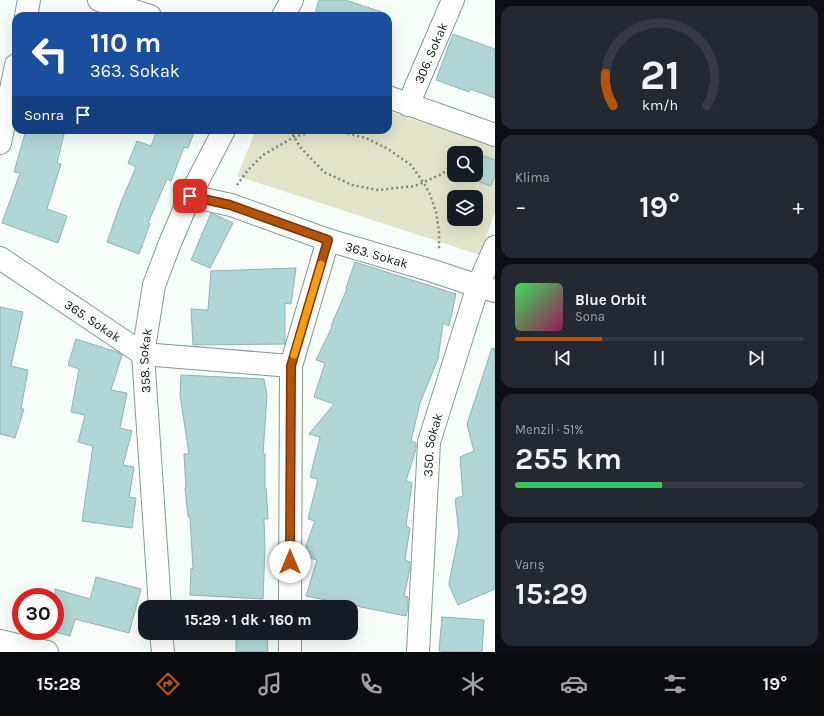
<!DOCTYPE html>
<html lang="tr">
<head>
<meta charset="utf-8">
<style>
  body { margin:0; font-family:Karla,sans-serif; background:#242831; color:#f1f3f6; height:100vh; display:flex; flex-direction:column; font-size:15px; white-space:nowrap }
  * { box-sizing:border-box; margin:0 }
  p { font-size:13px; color:#9ea1a6 }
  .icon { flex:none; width:22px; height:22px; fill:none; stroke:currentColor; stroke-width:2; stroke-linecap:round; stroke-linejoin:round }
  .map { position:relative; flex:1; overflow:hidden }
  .side { display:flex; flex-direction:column; gap:6px; padding:6px; background:#0d0f14; width:329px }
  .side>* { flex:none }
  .guide { position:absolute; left:12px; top:12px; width:380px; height:122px; border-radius:12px; box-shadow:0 4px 16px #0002; background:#1a4fa0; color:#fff; overflow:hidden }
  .fabs { position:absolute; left:447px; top:146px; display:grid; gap:8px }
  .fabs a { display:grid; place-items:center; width:36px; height:36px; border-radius:8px; background:#171b24; box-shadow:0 4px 16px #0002; font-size:20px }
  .speed { position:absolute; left:12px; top:588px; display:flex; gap:8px; font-size:20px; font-weight:700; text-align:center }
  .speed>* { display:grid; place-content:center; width:52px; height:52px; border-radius:50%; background:#171b24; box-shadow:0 4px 16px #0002; line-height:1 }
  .speed .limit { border:6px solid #d22; background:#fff; color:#111 }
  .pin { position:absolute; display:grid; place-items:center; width:34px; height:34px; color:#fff; margin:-17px; border-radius:8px; box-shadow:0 2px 6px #0006 }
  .me { position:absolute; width:44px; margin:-22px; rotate:0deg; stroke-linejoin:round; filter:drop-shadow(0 0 3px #0008) }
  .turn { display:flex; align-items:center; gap:14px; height:84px; padding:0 12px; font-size:18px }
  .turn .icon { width:52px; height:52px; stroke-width:2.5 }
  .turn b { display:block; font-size:28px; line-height:34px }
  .then { display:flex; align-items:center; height:38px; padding:0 12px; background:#0003; gap:8px; font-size:15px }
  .big { font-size:30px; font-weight:700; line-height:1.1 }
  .side .widget { flex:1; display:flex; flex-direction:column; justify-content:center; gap:6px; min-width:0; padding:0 14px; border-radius:12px; background:#242831 }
  .side .dial { align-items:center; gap:0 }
  .dial svg { height:104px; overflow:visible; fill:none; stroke:#363941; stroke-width:7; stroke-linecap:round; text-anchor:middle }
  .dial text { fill:#f1f3f6; stroke:none }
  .song { display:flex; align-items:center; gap:12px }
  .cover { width:48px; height:48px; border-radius:6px; background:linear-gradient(135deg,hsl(130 70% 55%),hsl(330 70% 35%)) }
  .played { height:4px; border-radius:2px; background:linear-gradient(90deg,#b45309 30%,#363941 30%) }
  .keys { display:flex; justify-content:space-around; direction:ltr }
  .heat { display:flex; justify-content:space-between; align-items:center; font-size:22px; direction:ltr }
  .charge { height:6px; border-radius:3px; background:linear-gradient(90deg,#34c759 51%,#363941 0) }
  .trip { position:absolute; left:138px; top:600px; width:220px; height:40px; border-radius:12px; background:#171b24; box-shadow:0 4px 16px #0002; font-weight:700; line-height:40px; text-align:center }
  .menu { display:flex; height:64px; justify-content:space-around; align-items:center; background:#090b0e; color:#9ea1a6 }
  .menu .icon { width:28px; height:28px }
  .menu .on { color:#b45309 }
  .menu b { font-size:18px; color:#f1f3f6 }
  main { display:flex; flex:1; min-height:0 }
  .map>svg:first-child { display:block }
  .green { fill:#e1e4c9; fill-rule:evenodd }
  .building { fill:#b0d7d5; stroke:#8eb4b2 }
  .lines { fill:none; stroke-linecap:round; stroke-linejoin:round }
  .minor-casing { stroke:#7f9e90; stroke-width:24 }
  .tertiary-casing { stroke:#7f9e90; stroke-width:24 }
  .path { stroke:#7d8782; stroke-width:2.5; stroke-dasharray:2 3; stroke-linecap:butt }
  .minor { stroke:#fff; stroke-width:22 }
  .tertiary { stroke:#fff; stroke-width:22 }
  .route-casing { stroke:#753606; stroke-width:10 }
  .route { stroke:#b45309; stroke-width:7 }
  .slow { stroke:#f59e0b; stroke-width:7 }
  .labels { text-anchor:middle; stroke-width:4; stroke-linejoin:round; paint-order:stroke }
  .street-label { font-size:13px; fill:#111e18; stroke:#f7fefa }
</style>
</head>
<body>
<main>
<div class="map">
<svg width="495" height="652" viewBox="0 0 495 652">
  <rect width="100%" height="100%" fill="#f7fefa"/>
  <path class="green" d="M388,111L495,146V212L480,255L237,176L256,130H388ZM454,153H476V175H454ZM454,197H476V219H454Z"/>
  <g class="building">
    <path d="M319,0H345L385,13L384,16H314Z"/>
    <path d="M453,34L495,49V98L470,89L469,92L436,80Z"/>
    <path d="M26,130H65L57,163L61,164L47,209L67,216L58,243L2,223L20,173L14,172Z"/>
    <path d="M157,130H195L188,148L184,147L171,181L167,179L148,223L150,224L139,254L107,242L121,202L136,167L128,163L137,141L151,146Z"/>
    <path d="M481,155L495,160V175L491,186L472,179L474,175H476V169Z"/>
    <path d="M211,213L233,223L210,268L191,260Z"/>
    <path d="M355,262L456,294L449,326L443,323L438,359L420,403L411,441L416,443V449L406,481L412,483L406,526L410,528L405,560L410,562V568L404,596L408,597V608L406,616L306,596L317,560L303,556V554L315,521L308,519L318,479L310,477L320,437L309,434L334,404L314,397L325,363L316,360L332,327L331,326L347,289L346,288Z"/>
    <path d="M296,268L291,304L285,303V344L193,345L191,309L208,310L211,271Z"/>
    <path d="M0,307L23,312L11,366L28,370L21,409H24L15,438L0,434Z"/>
    <path d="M76,339L117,352L122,355L111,390L127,393L120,428L132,431L123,465L134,467L129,497L136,498L132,528L82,521L93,446L78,442L85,415L71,412L79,369L68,365Z"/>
    <path d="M492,348L495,349V589L458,605L449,585V583L459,533L455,499L463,496L460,457L474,451L467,424Z"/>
    <path d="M181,375L264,379L267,395L263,454H265V488H266L268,519H264L265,548L263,599L190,595L191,568L193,569L190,517H188L185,488H186L184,454H189L180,395Z"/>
    <path d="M96,577L141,589L129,633L75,619L70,636L55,632V589L90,599Z"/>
    <path d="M442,617L484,620L482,652H452L439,651Z"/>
    <path d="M236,633H267L268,652H236Z"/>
  </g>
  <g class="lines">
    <defs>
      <g id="minor">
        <path d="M26,16L29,0"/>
        <path d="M283,16L292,0"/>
        <path id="s1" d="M408,105L453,0"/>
        <path d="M0,143L16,65"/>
        <path id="s2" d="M190,196L231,205L328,240L433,271L478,286L495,291"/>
        <path id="s3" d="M0,258L143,354L291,366"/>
        <path id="s4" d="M160,607L143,354L154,285L170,243L190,196L224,130"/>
        <path d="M290,607L291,366L328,240"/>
        <path d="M161,633L163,652"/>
        <path d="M0,641L47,652"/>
        <path d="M290,652V633"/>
        <path id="s5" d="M418,652L429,442L478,286L495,247"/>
      </g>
      <g id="tertiary">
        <path d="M99,0L150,16"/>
        <path d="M388,97L495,135"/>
      </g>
    </defs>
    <use href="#minor" class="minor-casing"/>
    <use href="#tertiary" class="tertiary-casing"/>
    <g class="path">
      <path d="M290,130L300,147L324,172L352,185L378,190L415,186L442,174L454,164"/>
      <path d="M465,153L469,147"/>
      <path d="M237,185L248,170L263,155L294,137L311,132H342L366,138L388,149L411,165L423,182L429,192L436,212L439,231V251"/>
    </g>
    <use href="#minor" class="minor"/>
    <use href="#tertiary" class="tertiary"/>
  </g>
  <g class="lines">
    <defs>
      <path id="route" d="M190,196L230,205L328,240L291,366L290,562"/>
    </defs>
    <use href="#route" class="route-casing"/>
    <use href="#route" class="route"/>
    <path class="slow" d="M294,355L321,264"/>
  </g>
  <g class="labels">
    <g class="street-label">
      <text dy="5" stroke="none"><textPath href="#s1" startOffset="57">306. Sokak</textPath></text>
      <text dy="5" stroke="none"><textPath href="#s2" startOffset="196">363. Sokak</textPath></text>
      <text dy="5" stroke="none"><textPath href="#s3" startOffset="112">365. Sokak</textPath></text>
      <text dy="5" stroke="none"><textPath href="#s4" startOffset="247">358. Sokak</textPath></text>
      <text dy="5" stroke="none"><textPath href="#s5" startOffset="208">350. Sokak</textPath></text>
    </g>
  </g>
</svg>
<div class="fabs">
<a><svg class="icon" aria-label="search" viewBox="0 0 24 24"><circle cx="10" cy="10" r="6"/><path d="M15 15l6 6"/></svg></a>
<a><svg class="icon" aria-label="layers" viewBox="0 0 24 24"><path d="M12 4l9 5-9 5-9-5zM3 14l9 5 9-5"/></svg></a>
</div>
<div class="speed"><div class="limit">30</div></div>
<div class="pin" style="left:190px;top:196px;background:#d93025"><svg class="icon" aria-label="arrive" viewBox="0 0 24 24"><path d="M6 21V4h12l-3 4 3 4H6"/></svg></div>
<svg class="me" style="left:290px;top:562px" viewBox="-20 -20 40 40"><circle r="19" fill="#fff"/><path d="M0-13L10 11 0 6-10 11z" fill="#b45309"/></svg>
<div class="trip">15:29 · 1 dk · 160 m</div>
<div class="guide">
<div class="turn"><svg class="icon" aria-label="left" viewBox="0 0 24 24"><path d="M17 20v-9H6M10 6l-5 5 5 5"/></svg><div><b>110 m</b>363. Sokak</div></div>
<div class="then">Sonra<svg class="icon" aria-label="arrive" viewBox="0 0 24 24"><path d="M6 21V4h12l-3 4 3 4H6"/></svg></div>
</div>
</div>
<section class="side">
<div class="widget dial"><svg viewBox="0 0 100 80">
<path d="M14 69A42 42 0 1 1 86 69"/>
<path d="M14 69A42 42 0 0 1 8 44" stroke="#b45309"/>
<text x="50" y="56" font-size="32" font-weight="700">21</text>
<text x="50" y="72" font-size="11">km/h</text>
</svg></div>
<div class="widget"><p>Klima</p>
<div class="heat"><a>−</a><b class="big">19°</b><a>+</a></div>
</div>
<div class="widget">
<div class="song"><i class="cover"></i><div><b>Blue Orbit</b><p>Sona</p></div></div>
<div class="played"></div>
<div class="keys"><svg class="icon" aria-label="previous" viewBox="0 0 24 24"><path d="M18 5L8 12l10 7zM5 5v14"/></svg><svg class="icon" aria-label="pause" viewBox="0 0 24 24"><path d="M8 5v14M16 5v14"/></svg><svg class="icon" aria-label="next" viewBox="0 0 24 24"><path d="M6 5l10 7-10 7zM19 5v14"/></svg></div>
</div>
<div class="widget"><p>Menzil · 51%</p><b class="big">255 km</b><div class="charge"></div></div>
<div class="widget"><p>Varış</p><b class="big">15:29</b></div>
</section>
</main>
<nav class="menu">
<b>15:28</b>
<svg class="icon on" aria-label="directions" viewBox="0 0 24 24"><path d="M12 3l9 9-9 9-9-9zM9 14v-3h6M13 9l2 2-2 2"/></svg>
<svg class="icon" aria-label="music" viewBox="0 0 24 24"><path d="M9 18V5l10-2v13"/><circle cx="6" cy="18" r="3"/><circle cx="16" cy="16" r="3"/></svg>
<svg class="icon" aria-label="phone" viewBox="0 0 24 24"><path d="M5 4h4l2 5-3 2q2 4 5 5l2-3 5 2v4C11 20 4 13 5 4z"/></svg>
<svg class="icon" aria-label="climate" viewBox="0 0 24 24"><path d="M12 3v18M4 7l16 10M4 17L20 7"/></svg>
<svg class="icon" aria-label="car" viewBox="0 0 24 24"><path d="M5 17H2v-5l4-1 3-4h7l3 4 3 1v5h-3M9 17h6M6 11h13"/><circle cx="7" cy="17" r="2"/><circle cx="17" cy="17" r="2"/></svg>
<svg class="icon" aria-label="filters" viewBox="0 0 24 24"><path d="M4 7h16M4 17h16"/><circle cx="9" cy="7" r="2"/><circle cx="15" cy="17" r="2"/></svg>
<b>19°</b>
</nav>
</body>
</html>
